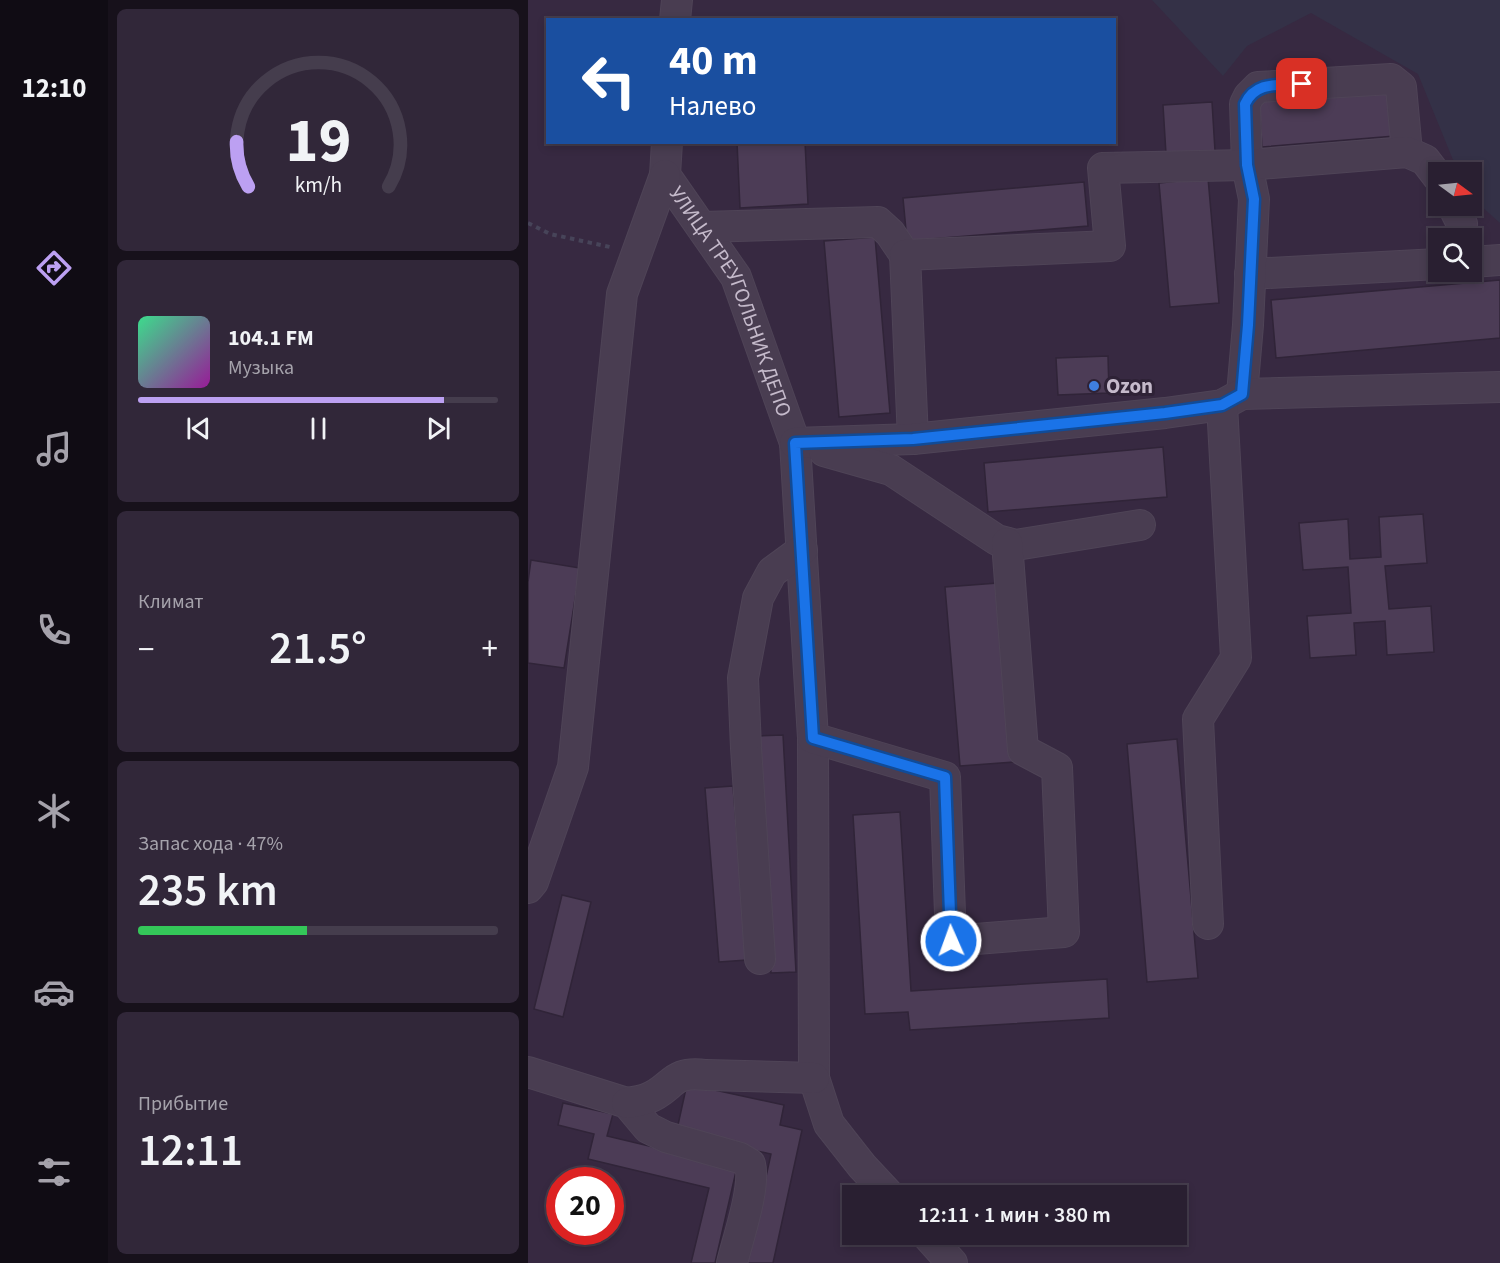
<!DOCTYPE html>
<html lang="ru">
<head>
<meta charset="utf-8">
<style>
  body { margin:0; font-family:"Source Sans 3",sans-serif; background:#312739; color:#f1f3f6; height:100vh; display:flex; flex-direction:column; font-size:22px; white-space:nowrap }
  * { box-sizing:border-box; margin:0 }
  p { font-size:20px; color:#a5a2ab }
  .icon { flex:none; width:33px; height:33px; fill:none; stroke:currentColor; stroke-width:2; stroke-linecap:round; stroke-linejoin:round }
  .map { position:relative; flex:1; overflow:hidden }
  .sheet { display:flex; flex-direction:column; gap:9px; padding:9px; background:#17111b; width:420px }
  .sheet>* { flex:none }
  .guide { position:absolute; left:18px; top:18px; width:570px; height:126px; border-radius:0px; box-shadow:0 3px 9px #0003,0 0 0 2px #453d4d; background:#1a4fa0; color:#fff; overflow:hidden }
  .needle { width:39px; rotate:105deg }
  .fabs { position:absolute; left:900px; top:162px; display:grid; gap:12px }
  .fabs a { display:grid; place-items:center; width:54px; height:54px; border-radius:0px; background:#291f31; box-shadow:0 3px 9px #0003,0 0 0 2px #453d4d; font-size:30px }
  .speed { position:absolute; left:18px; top:1167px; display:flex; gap:12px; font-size:30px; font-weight:700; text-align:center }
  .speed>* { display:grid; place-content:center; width:78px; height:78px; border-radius:50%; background:#291f31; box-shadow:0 3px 9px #0003,0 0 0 2px #453d4d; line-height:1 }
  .speed .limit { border:9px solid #d22; background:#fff; color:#111 }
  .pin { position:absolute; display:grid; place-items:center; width:51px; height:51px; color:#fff; margin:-26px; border-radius:12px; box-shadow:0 3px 9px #0006 }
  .me { position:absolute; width:66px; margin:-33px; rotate:358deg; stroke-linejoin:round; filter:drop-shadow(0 0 4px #0008) }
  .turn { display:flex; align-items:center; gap:21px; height:126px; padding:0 24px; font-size:27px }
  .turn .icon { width:78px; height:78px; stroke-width:2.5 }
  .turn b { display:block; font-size:42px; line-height:51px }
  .big { font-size:45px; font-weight:600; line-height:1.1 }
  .sheet .widget { flex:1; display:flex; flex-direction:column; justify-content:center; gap:9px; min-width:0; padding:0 21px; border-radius:9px; background:#312739 }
  .sheet .dial { align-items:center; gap:0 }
  .dial svg { height:156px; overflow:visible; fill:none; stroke:#453d4d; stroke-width:7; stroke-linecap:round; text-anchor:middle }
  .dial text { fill:#f1f3f6; stroke:none }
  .song { display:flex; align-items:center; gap:18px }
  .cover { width:72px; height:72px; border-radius:9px; background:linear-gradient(135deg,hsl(150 70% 55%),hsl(300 70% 35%)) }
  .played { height:6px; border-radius:3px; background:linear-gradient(90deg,#bca0f2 85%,#453d4d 85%) }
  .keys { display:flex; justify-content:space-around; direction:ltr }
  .heat { display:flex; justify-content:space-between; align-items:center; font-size:33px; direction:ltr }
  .charge { height:9px; border-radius:4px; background:linear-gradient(90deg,#34c759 47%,#453d4d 0) }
  .trip { position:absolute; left:314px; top:1185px; width:345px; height:60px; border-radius:0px; background:#291f31; box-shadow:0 3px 9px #0003,0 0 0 2px #453d4d; font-weight:600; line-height:60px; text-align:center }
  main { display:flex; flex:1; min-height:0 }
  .tab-bar { display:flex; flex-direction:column; width:108px; justify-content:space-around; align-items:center; background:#100c14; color:#a5a2ab }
  .tab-bar .icon { width:42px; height:42px }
  .tab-bar .current { color:#bca0f2 }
  .tab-bar b { font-size:27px; color:#f1f3f6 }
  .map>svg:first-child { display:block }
  .green { fill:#343147 }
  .building { fill:#4c3c56; stroke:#302438; stroke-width:1.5 }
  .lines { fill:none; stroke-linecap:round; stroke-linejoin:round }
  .minor-casing { stroke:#4f4457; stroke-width:32 }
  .path { stroke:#474459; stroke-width:4; stroke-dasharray:4.5 4.5; stroke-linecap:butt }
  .minor { stroke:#493d51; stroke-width:30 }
  .route-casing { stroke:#114b97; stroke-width:15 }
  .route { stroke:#1a73e8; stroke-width:10 }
  .shop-dot { fill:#3f7fe0; stroke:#2e2236; stroke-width:2 }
  .labels { text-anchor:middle; stroke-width:6; stroke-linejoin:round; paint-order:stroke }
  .street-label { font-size:21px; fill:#c5bacb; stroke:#2e2236 }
  .poi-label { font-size:21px; font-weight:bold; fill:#c5bacb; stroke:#2e2236; text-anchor:start }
</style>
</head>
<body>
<main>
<nav class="tab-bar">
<b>12:10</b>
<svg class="icon current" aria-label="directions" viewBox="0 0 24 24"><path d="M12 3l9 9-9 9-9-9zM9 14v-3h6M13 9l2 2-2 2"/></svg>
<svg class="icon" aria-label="music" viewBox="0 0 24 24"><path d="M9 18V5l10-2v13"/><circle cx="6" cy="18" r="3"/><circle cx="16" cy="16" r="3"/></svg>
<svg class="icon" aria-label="phone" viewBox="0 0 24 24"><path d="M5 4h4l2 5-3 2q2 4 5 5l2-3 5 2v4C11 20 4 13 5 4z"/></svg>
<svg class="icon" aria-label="climate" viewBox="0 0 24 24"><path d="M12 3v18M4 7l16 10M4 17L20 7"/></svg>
<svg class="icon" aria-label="car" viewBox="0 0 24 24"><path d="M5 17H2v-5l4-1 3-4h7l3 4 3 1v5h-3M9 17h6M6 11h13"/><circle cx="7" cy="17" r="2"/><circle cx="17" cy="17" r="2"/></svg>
<svg class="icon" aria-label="filters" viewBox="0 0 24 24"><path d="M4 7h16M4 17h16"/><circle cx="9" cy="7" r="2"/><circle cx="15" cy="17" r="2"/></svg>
</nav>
<section class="sheet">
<div class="widget dial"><svg viewBox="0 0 100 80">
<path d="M14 69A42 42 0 1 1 86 69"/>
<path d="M14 69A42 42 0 0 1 8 46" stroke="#bca0f2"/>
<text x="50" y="56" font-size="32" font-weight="700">19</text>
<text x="50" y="72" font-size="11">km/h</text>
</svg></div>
<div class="widget">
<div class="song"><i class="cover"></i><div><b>104.1 FM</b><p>Музыка</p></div></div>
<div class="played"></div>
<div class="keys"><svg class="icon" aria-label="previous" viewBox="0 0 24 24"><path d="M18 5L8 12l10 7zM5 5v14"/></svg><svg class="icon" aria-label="pause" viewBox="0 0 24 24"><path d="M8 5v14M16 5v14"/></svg><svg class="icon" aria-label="next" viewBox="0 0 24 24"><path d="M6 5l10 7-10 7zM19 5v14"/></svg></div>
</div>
<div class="widget"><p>Климат</p>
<div class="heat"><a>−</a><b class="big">21.5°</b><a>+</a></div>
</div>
<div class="widget"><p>Запас хода · 47%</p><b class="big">235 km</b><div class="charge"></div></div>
<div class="widget"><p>Прибытие</p><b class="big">12:11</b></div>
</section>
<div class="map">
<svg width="972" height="1263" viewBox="0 0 972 1263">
  <rect width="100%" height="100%" fill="#372941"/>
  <path class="green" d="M624,0H972V223L944,198V172H930L890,74L783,13L719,46L695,76Z"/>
  <g class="building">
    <path d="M863,90L867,136L734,147L731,101Z"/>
    <path d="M684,102L687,151L638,154L635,105Z"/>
    <path d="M209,142H277L280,204L212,208Z"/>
    <path d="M680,178L691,303L642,307L631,183Z"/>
    <path d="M556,182L560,226L379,241L375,198Z"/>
    <path d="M347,237L362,413L311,417L296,241Z"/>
    <path d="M972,280V338L748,358L743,300Z"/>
    <path d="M580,356L581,393L530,395L528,358Z"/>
    <path d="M635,447L639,497L460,512L456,463Z"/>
    <path d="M895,514L899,563L857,566L861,609L903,606L906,652L859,655L857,621L826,623L828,655L782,658L779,616L823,613L820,567L775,570L771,523L820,519L822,559L853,557L851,517Z"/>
    <path d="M3,560L52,568L36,668L0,663V582Z"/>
    <path d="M470,583L486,762L432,766L417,587Z"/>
    <path d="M255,735L268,972L243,973L229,736Z"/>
    <path d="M649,739L670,978L619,982L599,744Z"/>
    <path d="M205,786L219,960L191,962L177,788Z"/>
    <path d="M372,812L383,991L579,979L581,1018L382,1030L380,1012L337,1014L325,815Z"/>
    <path d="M34,895L63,902L35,1017L6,1009Z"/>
    <path d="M159,1084L256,1105L252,1125L274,1130L245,1263H219L243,1154L148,1134Z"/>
    <path d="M35,1103L85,1114L79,1136L209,1167L187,1263H163L181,1188L60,1159L66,1134L30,1125Z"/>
  </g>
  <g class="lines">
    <defs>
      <g id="minor">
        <path d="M147,20L149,0"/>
        <path id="s1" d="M139,142L137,175L208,277L267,443L285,738L286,1078L301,1124L334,1166L362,1196"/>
        <path d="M925,206L934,224"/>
        <path d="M174,227L350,222L362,233L377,255"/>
        <path d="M944,262L972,260"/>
        <path d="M722,274L910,264"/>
        <path d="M714,394L720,325L726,199L719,165L717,104L721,96L730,87L863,79L873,87L879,152"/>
        <path d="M385,439L377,255L582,246L575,168L719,165L879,152L897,160L910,177"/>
        <path d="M267,443L385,439L637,413L694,405L714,394L972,387"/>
        <path d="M296,451L363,470L469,540L488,545L612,525"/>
        <path d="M285,738L417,777L423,941L536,932L529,768L495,750L479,543"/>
        <path d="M0,888L5,882L45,767L94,294L137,175"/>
        <path d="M680,924L670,719L708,658L694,405"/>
        <path d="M232,959L218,748L215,678L230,598L244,572L274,550"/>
        <path d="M0,1072L99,1103L120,1128L138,1137L212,1158L222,1164C228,1187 210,1238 204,1263"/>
        <path d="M99,1103C105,1102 112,1101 118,1099C146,1089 141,1070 178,1075L286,1078"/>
        <path d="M398,1234L424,1263"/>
      </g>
    </defs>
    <use href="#minor" class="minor-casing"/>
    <path class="path" d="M0,223L22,234L82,247"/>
    <use href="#minor" class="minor"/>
  </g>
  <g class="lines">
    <defs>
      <path id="route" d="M423,941L417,777L285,738L267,443L385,439L637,413L694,405L714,394L720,325L726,199L719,165L717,104C728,80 752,86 774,84"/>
    </defs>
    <use href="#route" class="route-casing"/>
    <use href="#route" class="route"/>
  </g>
  <circle class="shop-dot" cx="566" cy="386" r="6"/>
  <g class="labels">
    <g class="street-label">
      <text dy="7" stroke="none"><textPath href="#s1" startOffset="177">УЛИЦА ТРЕУГОЛЬНИК ДЕПО</textPath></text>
    </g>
    <g class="poi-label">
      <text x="578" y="393">Ozon</text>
    </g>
  </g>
</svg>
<div class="fabs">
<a><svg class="needle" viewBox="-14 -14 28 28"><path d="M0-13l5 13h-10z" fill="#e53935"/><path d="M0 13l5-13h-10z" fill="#a5a2ab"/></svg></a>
<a><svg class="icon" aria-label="search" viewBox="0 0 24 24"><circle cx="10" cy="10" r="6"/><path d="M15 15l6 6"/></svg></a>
</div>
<div class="speed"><div class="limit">20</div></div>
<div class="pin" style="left:774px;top:84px;background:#d93025"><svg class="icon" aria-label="arrive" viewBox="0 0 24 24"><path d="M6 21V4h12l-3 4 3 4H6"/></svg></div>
<svg class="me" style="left:423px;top:941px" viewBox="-20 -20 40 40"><circle r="17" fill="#1a73e8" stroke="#fff" stroke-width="3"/><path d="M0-11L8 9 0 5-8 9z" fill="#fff"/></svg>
<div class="trip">12:11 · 1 мин · 380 m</div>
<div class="guide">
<div class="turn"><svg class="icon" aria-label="left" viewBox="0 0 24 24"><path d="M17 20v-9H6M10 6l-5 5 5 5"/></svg><div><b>40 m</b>Налево</div></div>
</div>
</div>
</main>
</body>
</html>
